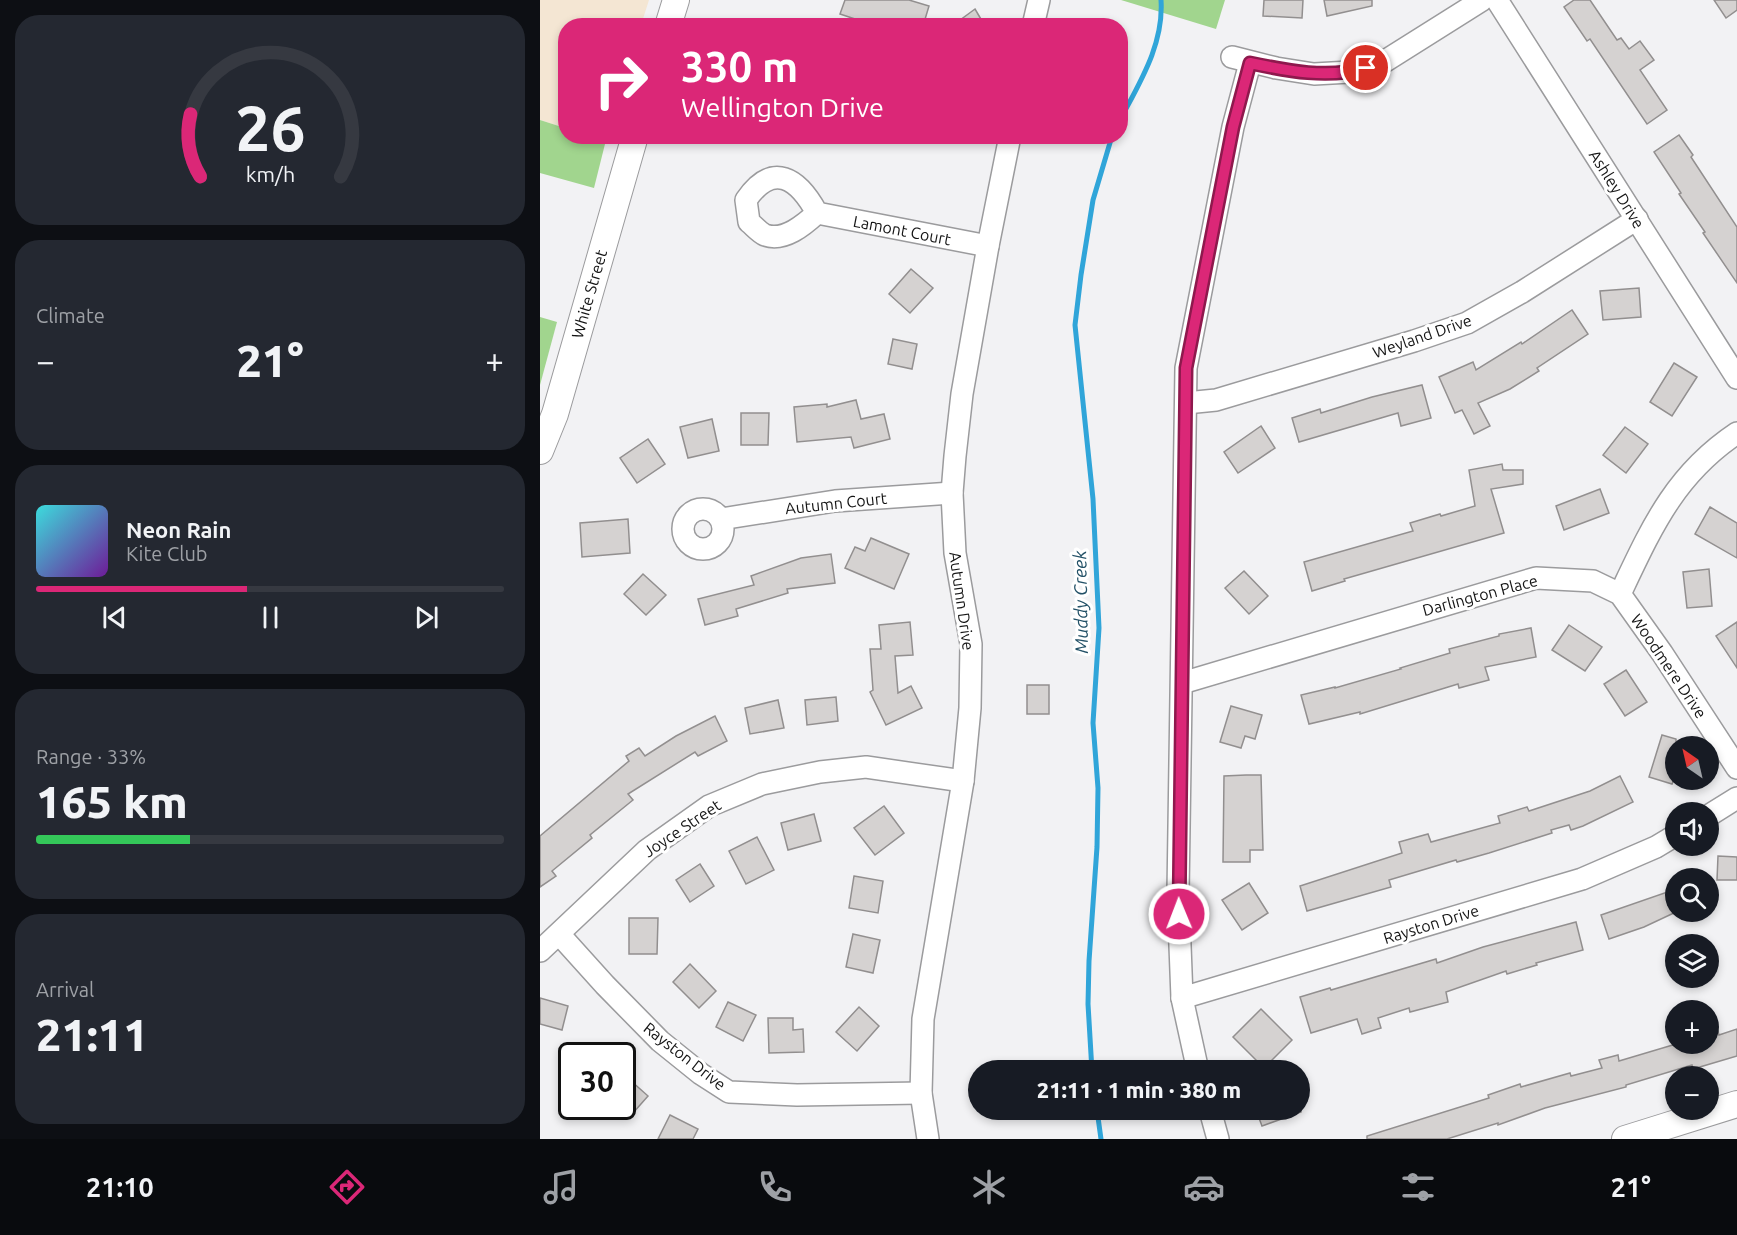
<!DOCTYPE html>
<html lang="en">
<head>
<meta charset="utf-8">
<style>
  body { margin:0; font-family:Ubuntu,sans-serif; background:#242831; color:#f1f3f6; height:100vh; display:flex; flex-direction:column; font-size:22px; white-space:nowrap }
  * { box-sizing:border-box; margin:0 }
  p { font-size:20px; color:#9ea1a6 }
  .icon { flex:none; width:33px; height:33px; fill:none; stroke:currentColor; stroke-width:2; stroke-linecap:round; stroke-linejoin:round }
  .map { position:relative; flex:1; overflow:hidden }
  .side { display:flex; flex-direction:column; gap:15px; padding:15px; background:#0d0f14; width:540px }
  .side>* { flex:none }
  .top-card { position:absolute; left:18px; top:18px; width:570px; height:126px; border-radius:24px; box-shadow:0 3px 9px #0003; background:#db2777; color:#fff; overflow:hidden }
  .needle { width:39px; rotate:326deg }
  .buttons { position:absolute; left:1125px; top:736px; display:grid; gap:12px }
  .buttons a { display:grid; place-items:center; width:54px; height:54px; border-radius:50%; background:#171b24; box-shadow:0 3px 9px #0003; font-size:30px }
  .speed { position:absolute; left:18px; top:1042px; display:flex; gap:12px; font-size:30px; font-weight:700; text-align:center }
  .speed>* { display:grid; place-content:center; width:78px; height:78px; border-radius:50%; background:#171b24; box-shadow:0 3px 9px #0003; line-height:1 }
  .speed .limit { border:3px solid #111; border-radius:9px; background:#fff; color:#111 }
  .pin { position:absolute; display:grid; place-items:center; width:51px; height:51px; color:#fff; margin:-26px; border:3px solid #fff; border-radius:50%; box-shadow:0 2px 6px #0007 }
  .me { position:absolute; width:66px; margin:-33px; rotate:359deg; stroke-linejoin:round; filter:drop-shadow(0 0 4px #0008) }
  .turn { display:flex; align-items:center; gap:21px; height:126px; padding:0 24px; font-size:27px }
  .turn .icon { width:78px; height:78px; stroke-width:2.5 }
  .turn b { display:block; font-size:42px; line-height:51px }
  .big { font-size:45px; font-weight:800; line-height:1.1 }
  .side .card { flex:1; display:flex; flex-direction:column; justify-content:center; gap:9px; min-width:0; padding:0 21px; border-radius:24px; background:#242831 }
  .side .dial { align-items:center; gap:0 }
  .dial svg { height:156px; overflow:visible; fill:none; stroke:#363941; stroke-width:7; stroke-linecap:round; text-anchor:middle }
  .dial text { fill:#f1f3f6; stroke:none }
  .song { display:flex; align-items:center; gap:18px }
  .cover { width:72px; height:72px; border-radius:9px; background:linear-gradient(135deg,hsl(180 70% 55%),hsl(280 70% 35%)) }
  .played { height:6px; border-radius:3px; background:linear-gradient(90deg,#db2777 45%,#363941 45%) }
  .keys { display:flex; justify-content:space-around; direction:ltr }
  .heat { display:flex; justify-content:space-between; align-items:center; font-size:33px; direction:ltr }
  .charge { height:9px; border-radius:4px; background:linear-gradient(90deg,#34c759 33%,#363941 0) }
  .trip { position:absolute; left:428px; top:1060px; width:342px; height:60px; border-radius:30px; background:#171b24; box-shadow:0 3px 9px #0003; font-weight:800; line-height:60px; text-align:center }
  .tabs { display:flex; height:96px; justify-content:space-around; align-items:center; background:#090b0e; color:#9ea1a6 }
  .tabs .icon { width:42px; height:42px }
  .tabs .selected { color:#db2777 }
  .tabs b { font-size:27px; color:#f1f3f6 }
  main { display:flex; flex:1; min-height:0 }
  .map>svg:first-child { display:block }
  .industrial { fill:#f4e6d3 }
  .green { fill:#a1d58e }
  .lines { fill:none; stroke-linecap:round; stroke-linejoin:round }
  .stream { stroke:#30a5d9; stroke-width:5 }
  .building { fill:#d5d2d1; stroke:#928f8f; stroke-width:1.5 }
  .minor-casing { stroke:#9b9b9d; stroke-width:24 }
  .tertiary-casing { stroke:#9b9b9d; stroke-width:28 }
  .minor { stroke:#fff; stroke-width:21 }
  .tertiary { stroke:#fff; stroke-width:26 }
  .route-casing { stroke:#8e194d; stroke-width:15 }
  .route { stroke:#db2777; stroke-width:10 }
  .labels { text-anchor:middle; stroke-width:6; stroke-linejoin:round; paint-order:stroke }
  .street-label { font-size:16px; fill:#141414; stroke:#fff }
  .water-label { font-size:18px; font-style:italic; fill:#235167; stroke:#fff }
</style>
</head>
<body>
<main>
<section class="side">
<div class="card dial"><svg viewBox="0 0 100 80">
<path d="M14 69A42 42 0 1 1 86 69"/>
<path d="M14 69A42 42 0 0 1 9 37" stroke="#db2777"/>
<text x="50" y="56" font-size="32" font-weight="700">26</text>
<text x="50" y="72" font-size="11">km/h</text>
</svg></div>
<div class="card"><p>Climate</p>
<div class="heat"><a>−</a><b class="big">21°</b><a>+</a></div>
</div>
<div class="card">
<div class="song"><i class="cover"></i><div><b>Neon Rain</b><p>Kite Club</p></div></div>
<div class="played"></div>
<div class="keys"><svg class="icon" aria-label="previous" viewBox="0 0 24 24"><path d="M18 5L8 12l10 7zM5 5v14"/></svg><svg class="icon" aria-label="pause" viewBox="0 0 24 24"><path d="M8 5v14M16 5v14"/></svg><svg class="icon" aria-label="next" viewBox="0 0 24 24"><path d="M6 5l10 7-10 7zM19 5v14"/></svg></div>
</div>
<div class="card"><p>Range · 33%</p><b class="big">165 km</b><div class="charge"></div></div>
<div class="card"><p>Arrival</p><b class="big">21:11</b></div>
</section>
<div class="map">
<svg width="1197" height="1139" viewBox="0 0 1197 1139">
  <rect width="100%" height="100%" fill="#f2f2f4"/>
  <path class="industrial" d="M0,0H109L101,25L26,26L25,128L0,120Z"/>
  <g class="green">
    <path d="M581,0H685L676,29Z"/>
    <path d="M0,120L25,128L26,136L55,137L66,140L54,188L0,173Z"/>
    <path d="M0,317L17,322L0,385Z"/>
  </g>
  <g class="lines">
    <g class="stream">
      <path d="M580,120C600,82 624,44 621,0"/>
      <path d="M552,1071L548,1004L549,961L557,847L558,788L553,723L559,628L553,499L535,325L541,275L553,200L572,136"/>
      <path d="M557,1110L561,1139"/>
    </g>
  </g>
  <g class="building">
    <path d="M305,0H369L389,6L383,26H352L331,20L330,24L300,14Z"/>
    <path d="M724,0H763L762,18L723,16Z"/>
    <path d="M784,0H832V6L787,16Z"/>
    <path d="M1034,0H1050L1077,40L1081,38L1089,49L1100,41L1114,60L1100,70L1127,110L1107,124L1050,39L1047,41L1024,7Z"/>
    <path d="M1174,0H1197V10L1186,18Z"/>
    <path d="M435,9L445,26H412Z"/>
    <path d="M1139,135L1153,155L1151,157L1197,227V283L1163,233L1165,232L1139,194L1141,193L1114,152Z"/>
    <path d="M371,269L393,288L370,313L349,294Z"/>
    <path d="M1099,288L1101,317L1063,320L1060,291Z"/>
    <path d="M1032,310L1048,334L997,368L999,371L970,389L938,403L950,426L934,434L922,410L915,413L899,377L933,362L936,370L981,342L982,344Z"/>
    <path d="M353,339L377,344L372,369L348,364Z"/>
    <path d="M1134,363L1157,377L1132,416L1110,402Z"/>
    <path d="M882,385L891,418L861,426L858,413L759,442L752,418L780,409L781,413L832,397Z"/>
    <path d="M316,400L321,419L344,414L350,439L314,448L311,437L257,442L254,407L287,404V407Z"/>
    <path d="M201,413H229L228,445H201Z"/>
    <path d="M172,419L179,451L148,458L140,427Z"/>
    <path d="M721,426L735,448L698,473L684,452Z"/>
    <path d="M1085,427L1108,444L1086,473L1063,455Z"/>
    <path d="M108,439L125,464L97,483L80,458Z"/>
    <path d="M962,464L963,470H983V484L951,489L964,533L804,579L805,581L772,591L764,562L873,531L870,523L900,514L901,516L935,506L929,470Z"/>
    <path d="M1060,489L1069,513L1024,530L1016,506Z"/>
    <path d="M1170,507L1197,523V558L1155,534Z"/>
    <path d="M88,519L90,553L42,557L40,523Z"/>
    <path d="M331,538L369,554L354,589L305,568L315,547L325,551Z"/>
    <path d="M291,554L295,583L247,589L248,593L196,609L198,616L165,625L158,599L214,585L211,576L261,558Z"/>
    <path d="M1169,569L1172,606L1147,608L1143,572Z"/>
    <path d="M704,571L728,596L709,614L685,588Z"/>
    <path d="M103,574L126,595L106,615L84,594Z"/>
    <path d="M370,622L373,655L355,656L358,693L371,686L382,708L346,725L330,692L333,690L330,649H341L339,625Z"/>
    <path d="M1197,622V668L1176,636Z"/>
    <path d="M1029,625L1062,647L1045,671L1012,650Z"/>
    <path d="M991,628L996,657L945,667L949,680L919,688L918,684L820,714V712L769,724L761,695L795,687V688L861,669L860,668L910,653L909,649L959,636V634Z"/>
    <path d="M1086,670L1107,702L1085,716L1064,684Z"/>
    <rect x="487" y="685" width="22" height="29"/>
    <path d="M296,697L298,721L267,725L265,700Z"/>
    <path d="M238,700L244,728L210,734L205,708Z"/>
    <path d="M691,706L722,715L715,739L705,736L701,748L680,742Z"/>
    <path d="M175,716L187,741L158,756L155,752L88,794L93,800L50,835L52,838L12,871L16,876L0,887V836L89,761L86,756L99,748L105,756L136,736Z"/>
    <path d="M1122,735L1136,739V774L1132,784L1109,777Z"/>
    <path d="M706,775H721L723,850H710V862H683L684,776Z"/>
    <path d="M1080,776L1093,802L1043,826L1031,830L1029,825L1011,830L1012,833L949,853L917,862L916,860L849,880L851,887L767,911L760,886L862,853L859,842L888,834L891,842L960,823L958,816L987,807L989,811L1050,791Z"/>
    <path d="M344,806L364,833L335,855L314,828Z"/>
    <path d="M274,814L281,841L248,850L241,823Z"/>
    <path d="M217,837L234,870L206,884L189,851Z"/>
    <path d="M1178,856L1197,857V880H1177Z"/>
    <path d="M160,864L174,886L150,902L136,880Z"/>
    <path d="M314,876L343,881L338,913L309,908Z"/>
    <path d="M709,883L728,913L702,930L682,900Z"/>
    <path d="M1136,889V912L1104,927L1069,939L1061,915Z"/>
    <path d="M89,918H118L117,954H89Z"/>
    <path d="M1036,922L1043,950L996,963L997,965L967,974L966,971L906,992L908,1002L870,1012L869,1008L838,1018L841,1028L822,1034L817,1019L771,1033L760,997L790,988L791,990L896,959L897,963L943,947Z"/>
    <path d="M313,934L340,940L333,973L306,967Z"/>
    <path d="M150,964L176,991L159,1008L133,982Z"/>
    <path d="M0,998L28,1006L22,1030L0,1024Z"/>
    <path d="M188,1002L216,1015L203,1041L176,1027Z"/>
    <path d="M319,1007L339,1026L317,1051L296,1032Z"/>
    <path d="M721,1009L752,1040L724,1068L693,1037Z"/>
    <path d="M1168,1011H1172L1179,1035L1197,1029V1056L1153,1069L1152,1065L1086,1085V1087L1005,1108L958,1125V1123L907,1139H827V1136L949,1098L948,1095L980,1084L981,1087L1030,1073L1031,1076L1062,1068L1059,1060L1078,1055L1079,1061L1136,1044H1168Z"/>
    <path d="M228,1018H253V1030L263,1029L264,1052L229,1053Z"/>
    <path d="M90,1080L108,1096L93,1113L82,1103V1088Z"/>
    <path d="M716,1110H761V1112L722,1126Z"/>
    <path d="M130,1115L158,1129L153,1139H118Z"/>
  </g>
  <g class="lines">
    <defs>
      <g id="minor">
        <path d="M957,0L1197,378"/>
        <path d="M493,26L499,0"/>
        <path d="M692,57L736,68L774,74L810,72L842,63L942,0"/>
        <path d="M277,213C258,178 233,161 206,200L209,222C214,226 220,233 225,235C244,242 264,225 277,213L448,246"/>
        <path d="M646,403L676,400L874,341L927,323L982,292L1097,219"/>
        <circle cx="163" cy="529" r="20"/>
        <path d="M181,519L295,501L412,493"/>
        <path d="M1080,594C1111,529 1134,475 1197,433"/>
        <path d="M642,683L996,578L1053,581L1080,594L1122,653L1197,768"/>
        <path d="M1168,816L1197,798"/>
        <path d="M19,934L65,985L120,1041L161,1074L189,1092L257,1095L381,1093"/>
        <path d="M0,951L107,850L169,806L222,784L280,772L326,767L423,781"/>
        <path d="M642,998L1042,879L1116,847L1136,835"/>
        <path d="M658,1071L642,998L638,893L646,368L693,127L710,63"/>
        <path d="M670,1110L678,1139"/>
        <path d="M388,1139L381,1093L383,1019L423,781L430,708L431,644L415,553L412,493L415,456L422,394L448,246L470,136"/>
      </g>
      <g id="tertiary">
        <path d="M128,26L136,0"/>
        <path d="M0,451L15,414L95,136"/>
        <path d="M1085,1139L1197,1104"/>
      </g>
    </defs>
    <use href="#minor" class="minor-casing"/>
    <use href="#tertiary" class="tertiary-casing"/>
    <use href="#minor" class="minor"/>
    <use href="#tertiary" class="tertiary"/>
  </g>
  <g class="lines">
    <defs>
      <path id="route" d="M639,914L646,368L693,127L710,63C748,71 788,79 826,68"/>
    </defs>
    <use href="#route" class="route-casing"/>
    <use href="#route" class="route"/>
  </g>
  <g class="labels">
    <g class="street-label">
      <text transform="translate(1077 189) rotate(58)" y="6">Ashley Drive</text>
      <text transform="translate(362 230) rotate(11)" y="6">Lamont Court</text>
      <text transform="translate(49 294) rotate(-74)" y="6">White Street</text>
      <text transform="translate(882 336) rotate(-19)" y="6">Weyland Drive</text>
      <text transform="translate(296 503) rotate(-6)" y="6">Autumn Court</text>
      <text transform="translate(940 595) rotate(-15)" y="6">Darlington Place</text>
      <text transform="translate(422 601) rotate(82)" y="6">Autumn Drive</text>
      <text transform="translate(1129 666) rotate(56)" y="6">Woodmere Drive</text>
      <text transform="translate(142 828) rotate(-34)" y="6">Joyce Street</text>
      <text transform="translate(891 924) rotate(-17)" y="6">Rayston Drive</text>
      <text transform="translate(145 1056) rotate(38)" y="6">Rayston Drive</text>
    </g>
    <g class="water-label">
      <text transform="translate(541 602) rotate(-91)" y="6">Muddy Creek</text>
    </g>
  </g>
</svg>
<div class="buttons">
<a><svg class="needle" viewBox="-14 -14 28 28"><path d="M0-13l5 13h-10z" fill="#e53935"/><path d="M0 13l5-13h-10z" fill="#9ea1a6"/></svg></a>
<a><svg class="icon" aria-label="sound" viewBox="0 0 24 24"><path d="M4 9h4l5-4v14l-5-4H4zM17 9q2 3 0 6"/></svg></a>
<a><svg class="icon" aria-label="search" viewBox="0 0 24 24"><circle cx="10" cy="10" r="6"/><path d="M15 15l6 6"/></svg></a>
<a><svg class="icon" aria-label="layers" viewBox="0 0 24 24"><path d="M12 4l9 5-9 5-9-5zM3 14l9 5 9-5"/></svg></a>
<a>+</a>
<a>−</a>
</div>
<div class="speed"><div class="limit">30</div></div>
<div class="pin" style="left:826px;top:68px;background:#d93025"><svg class="icon" aria-label="arrive" viewBox="0 0 24 24"><path d="M6 21V4h12l-3 4 3 4H6"/></svg></div>
<svg class="me" style="left:639px;top:914px" viewBox="-20 -20 40 40"><circle r="17" fill="#db2777" stroke="#fff" stroke-width="3"/><path d="M0-11L8 9 0 5-8 9z" fill="#fff"/></svg>
<div class="trip">21:11 · 1 min · 380 m</div>
<div class="top-card">
<div class="turn"><svg class="icon" aria-label="right" viewBox="0 0 24 24"><path d="M7 20v-9h11M14 6l5 5-5 5"/></svg><div><b>330 m</b>Wellington Drive</div></div>
</div>
</div>
</main>
<nav class="tabs">
<b>21:10</b>
<svg class="icon selected" aria-label="directions" viewBox="0 0 24 24"><path d="M12 3l9 9-9 9-9-9zM9 14v-3h6M13 9l2 2-2 2"/></svg>
<svg class="icon" aria-label="music" viewBox="0 0 24 24"><path d="M9 18V5l10-2v13"/><circle cx="6" cy="18" r="3"/><circle cx="16" cy="16" r="3"/></svg>
<svg class="icon" aria-label="phone" viewBox="0 0 24 24"><path d="M5 4h4l2 5-3 2q2 4 5 5l2-3 5 2v4C11 20 4 13 5 4z"/></svg>
<svg class="icon" aria-label="climate" viewBox="0 0 24 24"><path d="M12 3v18M4 7l16 10M4 17L20 7"/></svg>
<svg class="icon" aria-label="car" viewBox="0 0 24 24"><path d="M5 17H2v-5l4-1 3-4h7l3 4 3 1v5h-3M9 17h6M6 11h13"/><circle cx="7" cy="17" r="2"/><circle cx="17" cy="17" r="2"/></svg>
<svg class="icon" aria-label="filters" viewBox="0 0 24 24"><path d="M4 7h16M4 17h16"/><circle cx="9" cy="7" r="2"/><circle cx="15" cy="17" r="2"/></svg>
<b>21°</b>
</nav>
</body>
</html>
